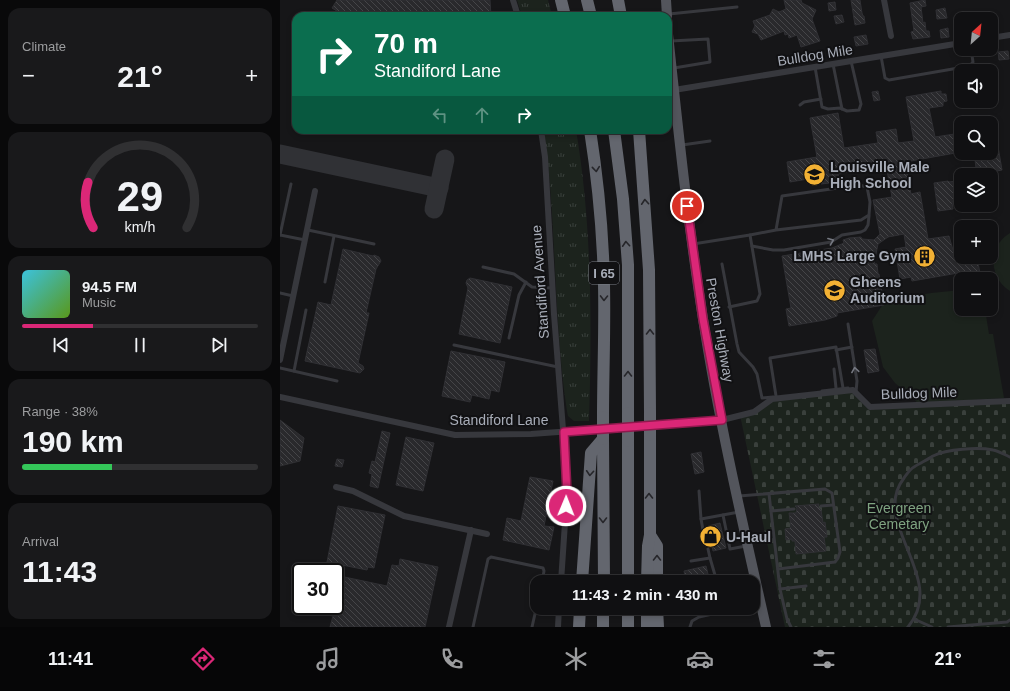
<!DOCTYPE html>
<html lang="en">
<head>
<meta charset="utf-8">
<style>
  body { margin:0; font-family:Arial,sans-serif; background:#19191b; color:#f1f3f6; height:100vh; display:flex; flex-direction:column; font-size:15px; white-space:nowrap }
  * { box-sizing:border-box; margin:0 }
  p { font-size:13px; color:#9c9d9f }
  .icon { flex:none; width:22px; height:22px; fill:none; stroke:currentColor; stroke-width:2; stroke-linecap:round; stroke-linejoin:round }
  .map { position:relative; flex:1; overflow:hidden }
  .details { display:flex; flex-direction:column; gap:8px; padding:8px; background:#09090a; width:280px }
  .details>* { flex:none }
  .guide { position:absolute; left:12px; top:12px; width:380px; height:122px; border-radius:12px; box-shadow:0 2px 6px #0003,0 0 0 1px #303032; background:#0b6e4f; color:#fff; overflow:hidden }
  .needle { width:26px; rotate:27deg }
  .fabs { position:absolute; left:674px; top:12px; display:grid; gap:8px }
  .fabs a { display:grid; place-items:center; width:44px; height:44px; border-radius:8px; background:#101012; box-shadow:0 2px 6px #0003,0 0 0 1px #303032; font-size:20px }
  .speed { position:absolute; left:12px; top:563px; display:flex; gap:8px; font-size:20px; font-weight:700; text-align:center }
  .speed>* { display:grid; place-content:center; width:52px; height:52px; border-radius:50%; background:#101012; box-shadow:0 2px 6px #0003,0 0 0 1px #303032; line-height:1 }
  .speed .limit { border:2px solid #111; border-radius:6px; background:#fff; color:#111 }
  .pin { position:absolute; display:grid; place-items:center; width:34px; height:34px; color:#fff; margin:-17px; border:2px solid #fff; border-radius:50%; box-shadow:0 1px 4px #0007 }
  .me { position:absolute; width:44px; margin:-22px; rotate:1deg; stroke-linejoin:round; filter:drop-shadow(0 0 3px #0008) }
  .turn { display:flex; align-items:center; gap:14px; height:84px; padding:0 16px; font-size:18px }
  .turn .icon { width:52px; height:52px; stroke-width:2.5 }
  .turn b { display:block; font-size:28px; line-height:34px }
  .lanes { display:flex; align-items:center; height:38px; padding:0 16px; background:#0003; justify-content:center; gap:20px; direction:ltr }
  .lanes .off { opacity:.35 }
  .big { font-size:30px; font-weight:700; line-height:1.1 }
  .details .card { flex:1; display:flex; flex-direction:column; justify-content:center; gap:6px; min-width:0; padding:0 14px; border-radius:12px; background:#19191b }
  .details .dial { align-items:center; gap:0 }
  .dial svg { height:104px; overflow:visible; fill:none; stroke:#303032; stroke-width:7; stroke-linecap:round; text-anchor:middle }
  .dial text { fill:#f1f3f6; stroke:none }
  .song { display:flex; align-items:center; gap:12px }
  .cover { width:48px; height:48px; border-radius:6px; background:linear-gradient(135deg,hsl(190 70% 55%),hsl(90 70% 35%)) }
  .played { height:4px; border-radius:2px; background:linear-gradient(90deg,#db2777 30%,#303032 30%) }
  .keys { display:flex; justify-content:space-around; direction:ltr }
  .heat { display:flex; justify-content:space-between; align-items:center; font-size:22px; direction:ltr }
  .charge { height:6px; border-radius:3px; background:linear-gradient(90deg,#34c759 38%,#303032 0) }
  .trip { position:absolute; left:250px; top:575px; width:230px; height:40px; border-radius:12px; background:#101012; box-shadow:0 2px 6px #0003,0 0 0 1px #303032; font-weight:700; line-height:40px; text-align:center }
  .tabs { display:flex; height:64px; justify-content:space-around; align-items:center; background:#060607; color:#9c9d9f }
  .tabs .icon { width:28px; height:28px }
  .tabs .on { color:#db2777 }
  .tabs b { font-size:18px; color:#f1f3f6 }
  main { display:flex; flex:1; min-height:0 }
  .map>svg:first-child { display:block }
  .grass { fill:url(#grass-tufts) }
  .cemetery { fill:url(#cemetery-stones) }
  .green { fill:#1c231d }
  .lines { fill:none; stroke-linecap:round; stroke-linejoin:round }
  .taxiway { stroke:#303135; stroke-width:19 }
  .building { fill:url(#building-back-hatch); stroke:#303034 }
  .service { stroke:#37383d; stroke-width:3 }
  .minor { stroke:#37383d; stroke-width:6 }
  .primary { stroke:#53555c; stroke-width:10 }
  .motorway { stroke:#63666e; stroke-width:12 }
  .motorway-bridge { stroke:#63666e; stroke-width:12 }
  .oneway { stroke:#26262a }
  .oneway2 { stroke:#757881 }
  .route-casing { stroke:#8e194d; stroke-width:10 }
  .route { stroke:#db2777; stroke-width:7 }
  .labels { text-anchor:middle; stroke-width:4; stroke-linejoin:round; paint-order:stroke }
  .shield { fill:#111113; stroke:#7b7e86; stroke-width:1 }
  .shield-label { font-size:13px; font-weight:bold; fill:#a8adb8 }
  .street-label { font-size:14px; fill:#a8adb8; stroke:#111113 }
  .poi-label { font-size:14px; font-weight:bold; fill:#a8adb8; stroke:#111113; text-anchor:start }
  .park-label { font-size:14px; fill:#7fa381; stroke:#111113 }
</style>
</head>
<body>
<main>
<section class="details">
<div class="card"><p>Climate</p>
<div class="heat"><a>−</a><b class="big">21°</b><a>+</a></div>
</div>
<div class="card dial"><svg viewBox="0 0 100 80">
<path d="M14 69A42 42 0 1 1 86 69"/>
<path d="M14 69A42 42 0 0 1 10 34" stroke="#db2777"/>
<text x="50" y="56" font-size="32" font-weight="700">29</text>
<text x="50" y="72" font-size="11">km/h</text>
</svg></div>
<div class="card">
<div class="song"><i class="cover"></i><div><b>94.5 FM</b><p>Music</p></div></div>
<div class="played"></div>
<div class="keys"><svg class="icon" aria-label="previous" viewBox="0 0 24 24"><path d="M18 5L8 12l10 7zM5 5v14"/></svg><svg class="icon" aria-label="pause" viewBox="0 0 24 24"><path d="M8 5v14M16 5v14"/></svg><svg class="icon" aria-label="next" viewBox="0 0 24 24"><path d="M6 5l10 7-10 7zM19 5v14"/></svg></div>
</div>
<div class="card"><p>Range · 38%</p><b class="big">190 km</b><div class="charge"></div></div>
<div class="card"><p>Arrival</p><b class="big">11:43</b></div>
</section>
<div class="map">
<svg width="730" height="627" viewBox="0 0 730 627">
  <defs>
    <pattern id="grass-tufts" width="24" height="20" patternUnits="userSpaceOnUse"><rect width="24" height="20" fill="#1c231d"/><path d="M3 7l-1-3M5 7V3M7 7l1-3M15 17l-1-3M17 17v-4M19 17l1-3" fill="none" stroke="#3a403c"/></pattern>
    <pattern id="cemetery-stones" width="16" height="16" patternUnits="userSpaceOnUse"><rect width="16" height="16" fill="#1c231d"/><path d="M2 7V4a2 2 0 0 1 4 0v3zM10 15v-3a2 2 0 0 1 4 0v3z" fill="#3a403c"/></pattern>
    <pattern id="building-back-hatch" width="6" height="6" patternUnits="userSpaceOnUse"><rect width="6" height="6" fill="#29292c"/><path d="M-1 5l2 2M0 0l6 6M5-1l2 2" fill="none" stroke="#454548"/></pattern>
  </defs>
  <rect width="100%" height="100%" fill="#161618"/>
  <g class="grass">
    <path d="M237,0H268L272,16H242Z"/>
    <path d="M264,130H296C312,224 312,326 309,421H294L288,416L287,411C273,318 277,223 264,130Z"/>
  </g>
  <path class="cemetery" d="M573,390L590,407L730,401V627H505L460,415L474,412L492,399Z"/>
  <g class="green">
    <path d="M730,233V291C708,277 708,246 730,233Z"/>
    <path d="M681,290V309H705L709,334H713L724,398L638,403L615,383L603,367L592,321L605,301L651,293Z"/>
  </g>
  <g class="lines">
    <g class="taxiway">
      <path d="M0,154L159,188"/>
      <path d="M154,209L165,159"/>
    </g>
  </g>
  <g class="building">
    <path d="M57,0H210L211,16H65L52,8Z"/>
    <path d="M504,0H521L522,3L536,10L532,19L540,41L521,47L517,35L509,38L508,34L505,35L504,31L481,40L478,34L472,32L475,26L473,21L490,15L493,9L499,12L506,9Z"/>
    <path d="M571,0H580L582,13L583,16H584L585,23L575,25Z"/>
    <path d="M645,0L646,6L641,7L643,23L645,22L646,31H649L650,37L633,39L631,32L634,31L630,3Z"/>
    <path d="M555,2L556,10L549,11L548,3Z"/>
    <path d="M665,8L667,18L657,19L656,10Z"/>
    <path d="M562,15L564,22L556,24L554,16Z"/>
    <path d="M668,28L669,37L661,38L660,30Z"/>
    <path d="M586,35L588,44L576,46L574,37Z"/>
    <path d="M728,51L729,59L719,60L718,52Z"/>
    <path d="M598,91L600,100L594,101L592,92Z"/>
    <path d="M661,91V94H666L667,101L663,102V106L649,108L655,137L681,133V152L625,162L631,194L640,192L648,239L669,236L673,250H678L679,259L697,257L701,279H693V275L679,277L678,273L632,281L631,277L620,279L615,249L626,247L624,234L608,237L598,244L594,264H597L598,274H599L604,305L557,313V316L545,320L509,326L506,309L511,308L502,256L552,248L564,243L563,240L569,238L581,237L582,239L594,240L600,234L593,200L612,197L606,165L558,174L559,182L541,184L540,177L510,182L507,162L537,157L530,118L558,113L564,148L598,143L596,132L616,129L618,143L634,141L626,97Z"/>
    <path d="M711,123H714L722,170L697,175L694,153H711Z"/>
    <path d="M668,181L669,182L676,181L680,200L672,202L673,209L658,211L654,183Z"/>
    <path d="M63,249L93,256L94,255L99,257L101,261L96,269L86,313H89L78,363L83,366L84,369L80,373L25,361L38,302L51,305Z"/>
    <path d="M190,278L232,287L220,343L179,334L188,288L186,283L187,280Z"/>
    <path d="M595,349L599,371L588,373L584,350Z"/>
    <path d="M171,351L225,362L219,392L211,390L209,399L192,395L190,402L162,396Z"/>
    <path d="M0,420L24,438L20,461L0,466Z"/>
    <path d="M102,431L110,433L98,488L90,486L92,474L89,473L92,461L95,462Z"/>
    <path d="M126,437L154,443L143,491L116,485Z"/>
    <path d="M421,452L424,472L415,474L411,454Z"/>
    <path d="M57,459L64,460L62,467L55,466Z"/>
    <path d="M250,477L273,481L264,526L274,527L269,550L223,540L227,518L241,521Z"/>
    <path d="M539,504L538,507L541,510L543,523L545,522L547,537H544L546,551L516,554L515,541H512V539L506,540L505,529L510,528L511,527L509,513H516L517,508L515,506Z"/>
    <path d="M58,506L105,515L94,568L88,567L87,570L47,562Z"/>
    <path d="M440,523L446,548L433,551L428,526Z"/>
    <path d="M120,559L158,567L145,627H50L53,616L42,614L44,606H55V575L107,586L112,565L119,566Z"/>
    <path d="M426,566L430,582H406L404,571Z"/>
  </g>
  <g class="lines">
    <g class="service">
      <path d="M389,14L457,7"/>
      <path d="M391,41L428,39L430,62L394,68"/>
      <path d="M601,56L605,78L609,80L690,66L693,62L691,49"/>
      <path d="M553,64L562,109"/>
      <path d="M535,67L542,107L548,109L560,108L567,111L579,110L581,104L571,61"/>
      <path d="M520,105L524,102L541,99"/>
      <path d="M402,145L430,141"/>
      <path d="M28,230L94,244"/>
      <path d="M0,235L11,184"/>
      <path d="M0,235L25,240"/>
      <path d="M470,235L496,230L502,196L579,185L587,187L590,202L589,215L581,220L496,230"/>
      <path d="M413,244L470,235L480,294L477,301L449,307"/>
      <path d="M472,246L493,250H504L551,242L562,235L581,232L585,230L588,225L589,216"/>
      <path d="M442,264L457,344L459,352L473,367L477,374L482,398L493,397"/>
      <path d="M203,267L234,274L252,287L272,288"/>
      <path d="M45,282L54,236"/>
      <path d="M0,293L13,296"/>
      <path d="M568,324L577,381L576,392"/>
      <path d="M229,338L239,295L246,282"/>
      <path d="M174,345L278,367"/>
      <path d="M556,350L572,347"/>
      <path d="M0,368L57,381"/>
      <path d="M554,369L556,388"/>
      <path d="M14,371L26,310"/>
      <path d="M542,391L568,388"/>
      <path d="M496,396L490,358L556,347L563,388"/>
      <path d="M419,491L421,519"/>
      <path d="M489,494L500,589L507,619L511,627"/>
      <path d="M459,496L545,489L552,493L560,552L558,558L555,562L498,569"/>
      <path d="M541,506L553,505"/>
      <path d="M491,511L514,509"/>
      <path d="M443,515L450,549L466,546"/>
      <path d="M425,541L421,519L459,512"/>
      <path d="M428,549L430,558"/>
      <path d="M411,561L430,558L437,582"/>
      <path d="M449,582L473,578"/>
      <path d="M500,589L526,586"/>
      <path d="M634,619L652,627"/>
      <path d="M193,627L208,559L211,557L263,568L264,571L262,582"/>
      <path d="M252,627L257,605"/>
      <path d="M410,627L412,621L419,617L459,608"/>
      <path d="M628,627C669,578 589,523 624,478C627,474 630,469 634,467C640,463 647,460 653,456C667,449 698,447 713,450C719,451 725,455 730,457"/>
      <path d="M668,627L727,622L730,620"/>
    </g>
    <g class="minor">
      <path d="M233,0L238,16"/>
      <path d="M604,0L611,36"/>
      <path d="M711,38L730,35"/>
      <path d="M394,90L681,43"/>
      <path d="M261,130L265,157L274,314L285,455L287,493L281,582"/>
      <path d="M0,360L35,191"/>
      <path d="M0,397L175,435L251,434L442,420L474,412L492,399L573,390L590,407L730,401"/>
      <path d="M56,487L73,491L124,516L207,534"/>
      <path d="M169,627L191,530"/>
      <path d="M278,627L279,608"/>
    </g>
    <g class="primary">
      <path d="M386,0L387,16"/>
      <path d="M388,34C398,129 408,224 423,319C439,422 463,525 486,627"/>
    </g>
    <g class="motorway">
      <path d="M281,0L285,16"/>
      <path d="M307,0L311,16"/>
      <path d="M338,0L341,16"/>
      <path d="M310,130C318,181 323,233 324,285C325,329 323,373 323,417"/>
      <path d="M334,130L343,199L348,265V413"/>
      <path d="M359,130L369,270L370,413"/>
      <path d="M323,439L324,582"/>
      <path d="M370,535L377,546V582"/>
      <path d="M302,582L311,453L323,439"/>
      <path d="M348,582V441"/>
      <path d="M367,582L368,546L370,535V435"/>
      <path d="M377,608L378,627"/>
      <path d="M299,627L300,608"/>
      <path d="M323,627V608"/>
      <path d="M348,627V608"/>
      <path d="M367,627V608"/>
    </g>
    <g class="motorway-bridge">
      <path d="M348,413V441"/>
      <path d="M323,417V439"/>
      <path d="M370,435V413"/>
    </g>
  </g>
  <defs><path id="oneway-chevron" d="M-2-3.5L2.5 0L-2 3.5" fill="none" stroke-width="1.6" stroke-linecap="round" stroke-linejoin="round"/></defs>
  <g class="oneway">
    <use href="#oneway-chevron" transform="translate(316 169) rotate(84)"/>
    <use href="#oneway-chevron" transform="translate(365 202) rotate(-94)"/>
    <use href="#oneway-chevron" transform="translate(346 244) rotate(-94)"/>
    <use href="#oneway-chevron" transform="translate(324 298) rotate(91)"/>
    <use href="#oneway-chevron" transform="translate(370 332) rotate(-90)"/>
    <use href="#oneway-chevron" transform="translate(348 374) rotate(-90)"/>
    <use href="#oneway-chevron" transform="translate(310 473) rotate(94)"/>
    <use href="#oneway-chevron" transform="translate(369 496) rotate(-90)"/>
    <use href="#oneway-chevron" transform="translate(323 520) rotate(90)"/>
    <use href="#oneway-chevron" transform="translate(377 558) rotate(-90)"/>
  </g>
  <g class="oneway2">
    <use href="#oneway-chevron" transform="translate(551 241) rotate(-21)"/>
    <use href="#oneway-chevron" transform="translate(575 370) rotate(-99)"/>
  </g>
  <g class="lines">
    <defs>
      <path id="route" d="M286,506L287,493L284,432L442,420L423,319L407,206"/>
    </defs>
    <use href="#route" class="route-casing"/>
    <use href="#route" class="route"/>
  </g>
  <defs>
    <symbol id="school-disc" viewBox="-11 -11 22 22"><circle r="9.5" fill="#f2b134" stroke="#111113"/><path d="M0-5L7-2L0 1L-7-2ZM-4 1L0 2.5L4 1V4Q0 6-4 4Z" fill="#111"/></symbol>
    <symbol id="building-disc" viewBox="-11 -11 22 22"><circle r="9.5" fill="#f2b134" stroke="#111113"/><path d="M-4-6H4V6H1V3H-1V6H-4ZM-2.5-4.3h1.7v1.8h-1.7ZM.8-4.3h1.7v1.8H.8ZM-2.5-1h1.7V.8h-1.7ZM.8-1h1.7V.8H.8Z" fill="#111"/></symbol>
    <symbol id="shop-disc" viewBox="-11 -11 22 22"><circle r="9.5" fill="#f2b134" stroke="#111113"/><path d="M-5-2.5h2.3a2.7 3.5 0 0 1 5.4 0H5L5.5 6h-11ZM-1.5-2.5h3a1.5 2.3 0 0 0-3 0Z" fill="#111"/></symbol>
  </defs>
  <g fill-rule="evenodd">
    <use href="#school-disc" x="522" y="162" width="25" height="25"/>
    <use href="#building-disc" x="632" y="244" width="25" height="25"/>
    <use href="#school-disc" x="542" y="278" width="25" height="25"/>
    <use href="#shop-disc" x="418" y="524" width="25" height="25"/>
  </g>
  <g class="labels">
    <rect class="shield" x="309" y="262" width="30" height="22" rx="3"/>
    <g class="shield-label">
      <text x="324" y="278">I 65</text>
    </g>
    <g class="street-label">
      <text transform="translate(535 55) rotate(-9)" y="5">Bulldog Mile</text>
      <text transform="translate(260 282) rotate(-94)" y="5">Standiford Avenue</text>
      <text transform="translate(440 330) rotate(80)" y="5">Preston Highway</text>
      <text transform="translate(639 393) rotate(-2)" y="5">Bulldog Mile</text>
      <text x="219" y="425">Standiford Lane</text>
    </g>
    <g class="poi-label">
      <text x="550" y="172">Louisville Male<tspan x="550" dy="16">High School</tspan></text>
      <text x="630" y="261" text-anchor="end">LMHS Large Gym</text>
      <text x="570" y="287">Gheens<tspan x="570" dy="16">Auditorium</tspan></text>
      <text x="446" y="542">U-Haul</text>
    </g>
    <g class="park-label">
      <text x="619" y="513">Evergreen<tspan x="619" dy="16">Cemetary</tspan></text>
    </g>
  </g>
</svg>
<div class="fabs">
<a><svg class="needle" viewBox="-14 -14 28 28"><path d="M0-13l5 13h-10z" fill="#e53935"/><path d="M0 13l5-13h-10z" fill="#9c9d9f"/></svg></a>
<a><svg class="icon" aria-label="sound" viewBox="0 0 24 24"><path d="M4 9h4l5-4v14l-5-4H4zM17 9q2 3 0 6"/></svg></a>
<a><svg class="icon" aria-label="search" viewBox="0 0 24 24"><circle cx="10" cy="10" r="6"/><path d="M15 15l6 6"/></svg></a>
<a><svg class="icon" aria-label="layers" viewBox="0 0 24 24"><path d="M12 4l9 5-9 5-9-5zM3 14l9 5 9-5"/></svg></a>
<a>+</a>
<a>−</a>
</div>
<div class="speed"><div class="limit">30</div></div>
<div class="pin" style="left:407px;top:206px;background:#d93025"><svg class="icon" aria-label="arrive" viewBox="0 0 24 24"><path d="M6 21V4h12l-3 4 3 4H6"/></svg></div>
<svg class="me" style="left:286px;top:506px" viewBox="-20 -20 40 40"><circle r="17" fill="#db2777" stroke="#fff" stroke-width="3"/><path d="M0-11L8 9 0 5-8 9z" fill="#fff"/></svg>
<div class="trip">11:43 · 2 min · 430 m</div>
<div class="guide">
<div class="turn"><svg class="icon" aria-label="right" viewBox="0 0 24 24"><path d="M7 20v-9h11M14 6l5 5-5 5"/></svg><div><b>70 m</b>Standiford Lane</div></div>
<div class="lanes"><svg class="icon off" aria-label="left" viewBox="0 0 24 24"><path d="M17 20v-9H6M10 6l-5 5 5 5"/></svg><svg class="icon off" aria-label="ahead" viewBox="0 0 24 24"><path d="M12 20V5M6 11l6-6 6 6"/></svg><svg class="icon" aria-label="right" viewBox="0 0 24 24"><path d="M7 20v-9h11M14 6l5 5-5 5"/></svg></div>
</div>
</div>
</main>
<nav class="tabs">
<b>11:41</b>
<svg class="icon on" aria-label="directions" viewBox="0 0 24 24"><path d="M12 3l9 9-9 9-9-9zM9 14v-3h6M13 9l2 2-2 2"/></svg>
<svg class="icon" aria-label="music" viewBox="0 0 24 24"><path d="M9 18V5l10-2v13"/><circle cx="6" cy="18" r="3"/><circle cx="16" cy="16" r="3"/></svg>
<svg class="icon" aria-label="phone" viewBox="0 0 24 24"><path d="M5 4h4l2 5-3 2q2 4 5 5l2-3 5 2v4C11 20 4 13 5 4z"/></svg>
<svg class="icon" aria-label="climate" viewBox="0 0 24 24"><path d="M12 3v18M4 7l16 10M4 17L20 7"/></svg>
<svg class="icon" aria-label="car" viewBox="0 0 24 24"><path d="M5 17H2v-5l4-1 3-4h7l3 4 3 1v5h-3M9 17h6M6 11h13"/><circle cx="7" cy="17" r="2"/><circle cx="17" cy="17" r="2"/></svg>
<svg class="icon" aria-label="filters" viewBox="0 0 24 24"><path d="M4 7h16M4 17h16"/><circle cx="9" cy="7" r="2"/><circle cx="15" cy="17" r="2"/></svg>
<b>21°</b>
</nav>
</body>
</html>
